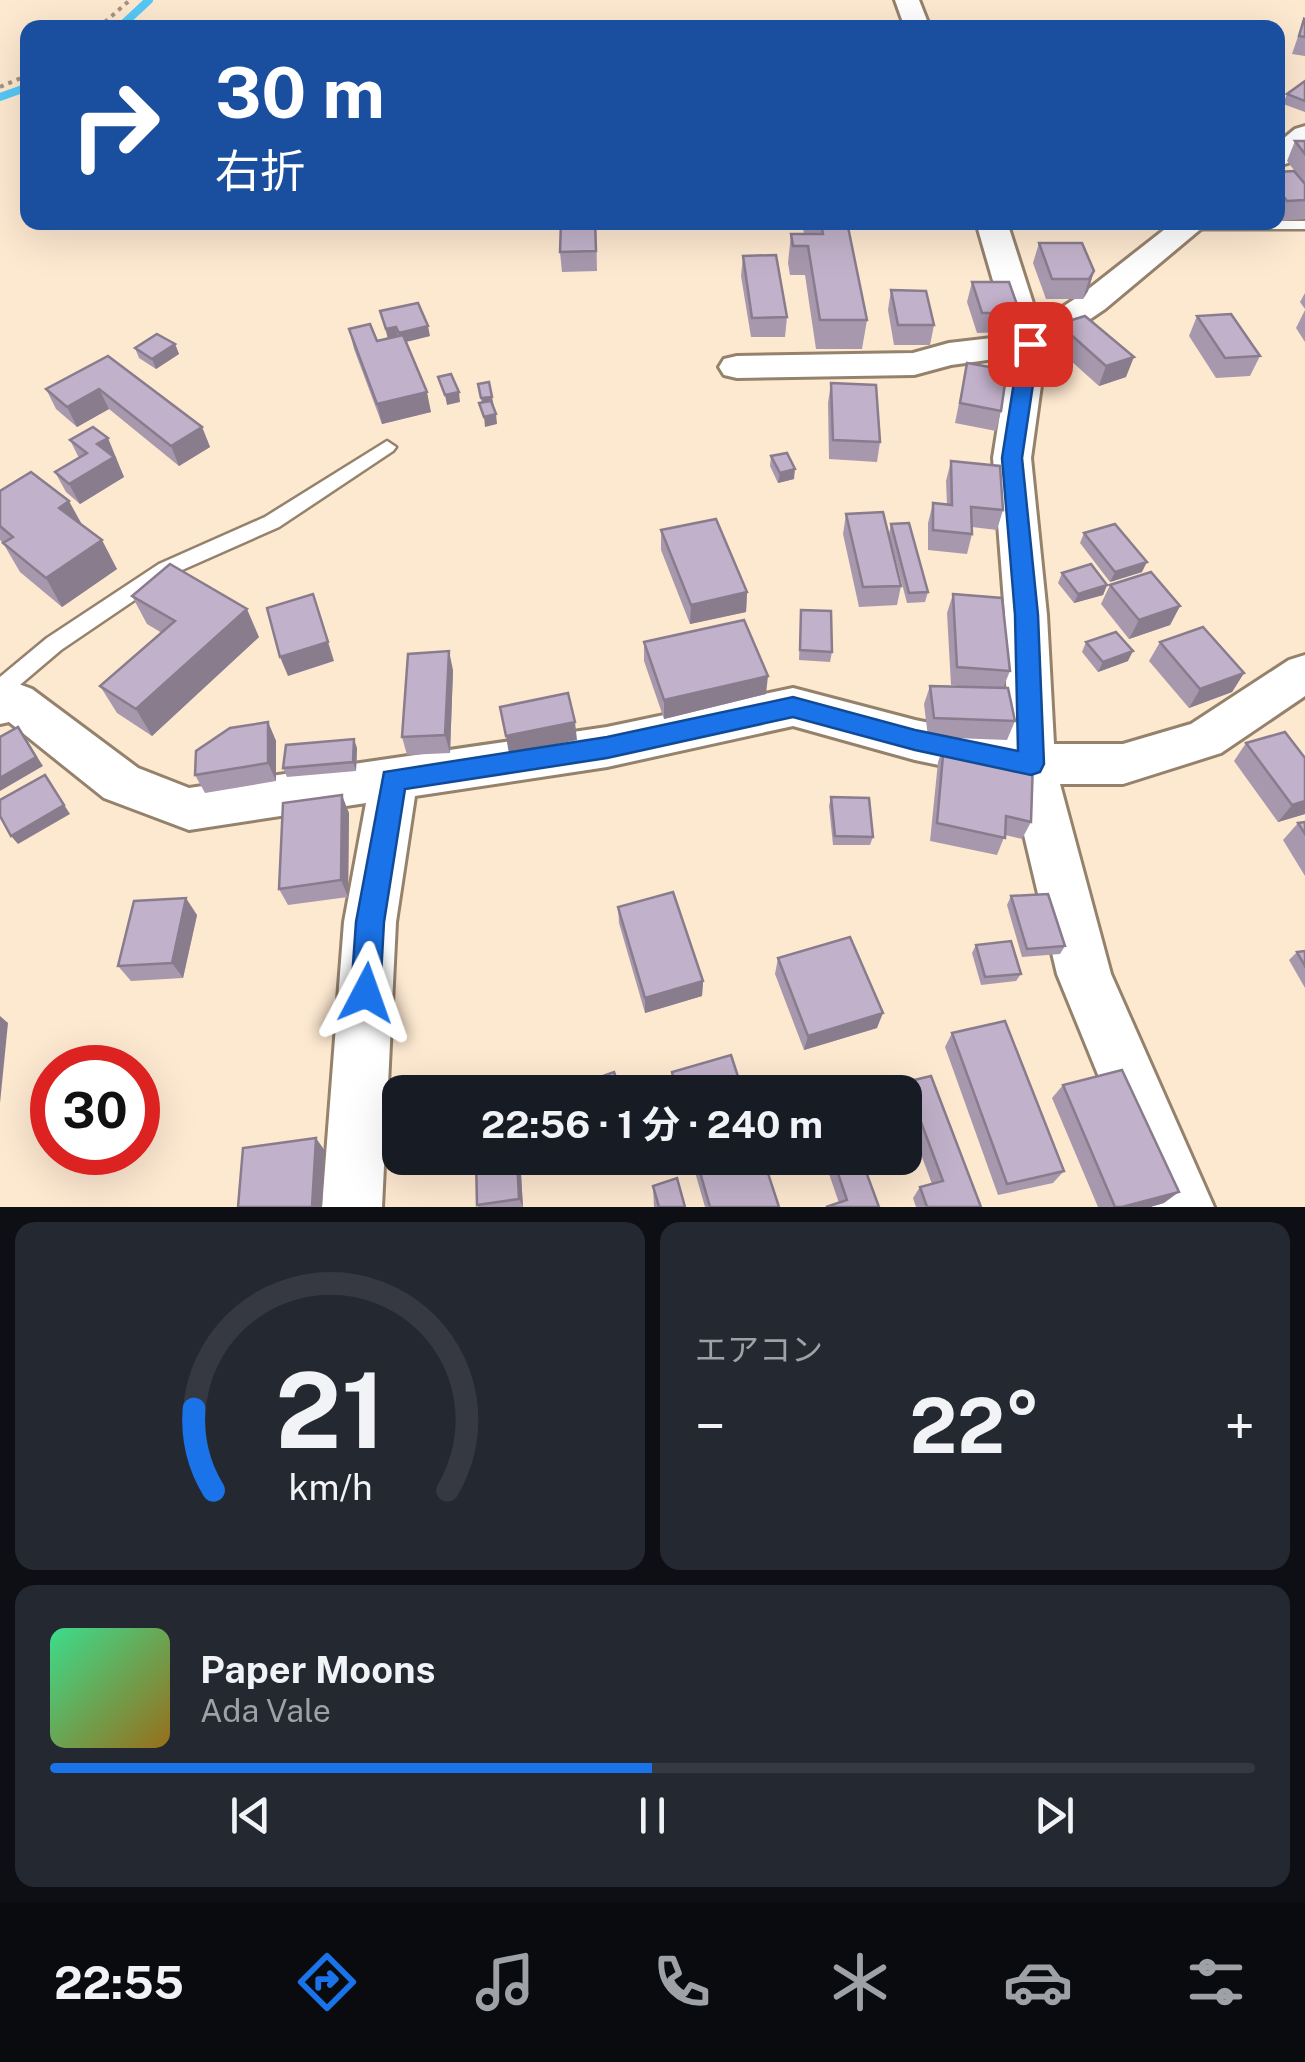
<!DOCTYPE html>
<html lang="ja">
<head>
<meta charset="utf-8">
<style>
  body { margin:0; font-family:"Public Sans","Noto Sans JP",sans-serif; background:#242831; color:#f1f3f6; height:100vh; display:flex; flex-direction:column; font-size:38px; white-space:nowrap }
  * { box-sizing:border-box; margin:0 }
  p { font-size:32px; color:#9ea1a6 }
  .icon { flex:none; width:55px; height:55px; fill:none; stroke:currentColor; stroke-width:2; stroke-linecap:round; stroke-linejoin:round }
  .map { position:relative; height:1207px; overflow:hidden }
  .details { display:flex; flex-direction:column; gap:15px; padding:15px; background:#0d0f14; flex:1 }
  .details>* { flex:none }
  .banner { position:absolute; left:20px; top:20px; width:1265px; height:210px; border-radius:20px; box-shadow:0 10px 40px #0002; background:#1a4fa0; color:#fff; overflow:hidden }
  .speed { position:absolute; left:30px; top:1045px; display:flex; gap:20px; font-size:50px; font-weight:700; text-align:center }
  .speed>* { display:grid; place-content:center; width:130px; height:130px; border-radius:50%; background:#171b24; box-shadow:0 10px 40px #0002; line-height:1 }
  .speed .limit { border:15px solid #d22; background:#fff; color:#111 }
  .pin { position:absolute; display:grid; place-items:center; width:85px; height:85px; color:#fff; margin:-42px; border-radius:20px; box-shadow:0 5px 15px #0006 }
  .me { position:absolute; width:110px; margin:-55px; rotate:4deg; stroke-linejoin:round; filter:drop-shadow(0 0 8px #0008) }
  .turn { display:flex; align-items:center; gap:35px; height:210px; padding:0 30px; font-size:45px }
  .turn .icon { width:130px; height:130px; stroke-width:2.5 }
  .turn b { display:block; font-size:70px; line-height:85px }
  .big { font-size:75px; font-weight:700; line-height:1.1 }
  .details .card { flex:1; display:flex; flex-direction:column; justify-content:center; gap:15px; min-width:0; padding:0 35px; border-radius:20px; background:#242831 }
  .details .dial { align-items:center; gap:0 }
  .dial svg { height:260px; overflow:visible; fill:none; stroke:#363941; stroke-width:7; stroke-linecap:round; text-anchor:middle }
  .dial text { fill:#f1f3f6; stroke:none }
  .song { display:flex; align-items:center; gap:30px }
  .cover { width:120px; height:120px; border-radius:15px; background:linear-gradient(135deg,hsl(150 70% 55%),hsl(40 70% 35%)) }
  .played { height:10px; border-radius:5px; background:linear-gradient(90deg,#1a73e8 50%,#363941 50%) }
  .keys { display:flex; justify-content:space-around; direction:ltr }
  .heat { display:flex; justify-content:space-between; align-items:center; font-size:55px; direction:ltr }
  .details .tiles { flex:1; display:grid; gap:15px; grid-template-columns:1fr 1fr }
  .card:last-child { grid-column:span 2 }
  .trip { position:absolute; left:382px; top:1075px; width:540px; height:100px; border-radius:20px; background:#171b24; box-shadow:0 10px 40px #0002; font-weight:700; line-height:100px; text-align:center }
  .tabs { display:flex; height:160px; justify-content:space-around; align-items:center; background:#090b0e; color:#9ea1a6 }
  .tabs .icon { width:70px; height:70px }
  .tabs .current { color:#1a73e8 }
  .tabs b { font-size:45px; color:#f1f3f6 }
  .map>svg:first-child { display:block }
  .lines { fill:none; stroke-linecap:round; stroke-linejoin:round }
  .stream { stroke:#56c8f6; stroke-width:8 }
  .lane-casing { stroke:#95826c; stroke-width:5 }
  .street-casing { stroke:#95826c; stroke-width:6 }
  .path { stroke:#a39482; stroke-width:4; stroke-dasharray:4 5; stroke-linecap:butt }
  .lane { fill:#fff; fill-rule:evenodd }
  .street { fill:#fff; fill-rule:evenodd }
  .wall { fill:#a798ae }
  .shaded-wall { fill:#887c8d }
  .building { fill:#c2b1ca; stroke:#887c8d; stroke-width:2.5 }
  .route { fill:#1a73e8; stroke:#114b97; stroke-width:2.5 }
</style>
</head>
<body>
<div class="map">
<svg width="1305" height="1207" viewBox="0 0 1305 1207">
  <rect width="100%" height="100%" fill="#fde8d0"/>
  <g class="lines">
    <g class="stream">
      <path d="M119,28L149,0"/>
      <path d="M0,97L28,87"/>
    </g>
    <defs>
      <g id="lane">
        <path d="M1278,221H1305V229H1190L1183,225Z"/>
        <path d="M387,441L396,447L393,451L279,527L173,574L61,650L8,695L0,698V677L47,638L159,564L265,517Z"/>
      </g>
      <g id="street">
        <path d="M895,0H919L930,28H905Z"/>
        <path d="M1305,126V149L1288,163L1278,166V143L1295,129Z"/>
        <path d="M976,222H1007L1039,322L1081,295L1174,222H1209L1105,309L1046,349L1031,458L1047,615L1054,744H1123L1191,724L1289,660L1305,655V696L1221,753L1123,784H1060L1111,974L1214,1207H1152L1057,974L1011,780L915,760L793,726L607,767L415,796L396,922L382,1207H322L344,922L366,803L189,830L104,798L9,722L0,724V686L16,683L32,689L138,768L189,788L607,727L793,688L915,720L1007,739L1005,615L993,458L1009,357L951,365L914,375L737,378L724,375L719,367L724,359L737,356L913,353L949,343L1009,336Z"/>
      </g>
    </defs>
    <use href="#lane" class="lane-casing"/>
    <use href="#street" class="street-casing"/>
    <g class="path">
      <path d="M98,28L130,0"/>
      <path d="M0,87L28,75"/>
    </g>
    <use href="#lane" class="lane"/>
    <use href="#street" class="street"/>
  </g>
  <g class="wall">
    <path d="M1304,19L1305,20V56L1292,54Z"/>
    <path d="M1305,81V112L1283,104L1287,94Z"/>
    <path d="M1295,141H1305V219L1279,221L1278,172L1301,179L1287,161Z"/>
    <path d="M596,222L597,271L562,272L560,252Z"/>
    <path d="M802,222H847L867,320L862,349H816L805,275H790L788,263L791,234H804Z"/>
    <path d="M1094,222H1124L1122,229L1098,230Z"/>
    <path d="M1039,243L1094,271L1088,291L1083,299H1046L1033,263Z"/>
    <path d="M743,256L787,317L785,337H751L741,276Z"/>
    <path d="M972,282L1020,313L1014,332L977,333L967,302Z"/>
    <path d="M891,290L934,325L930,345H894L888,310Z"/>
    <path d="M1305,293V309L1300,302Z"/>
    <path d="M1305,310V342L1296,328Z"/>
    <path d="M380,311L430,336L406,342L431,412L382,424L354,349L349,329L377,341L388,339Z"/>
    <path d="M1197,316L1260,356L1250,376L1216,378L1189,336Z"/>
    <path d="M1059,324L1126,377L1099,386L1052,344Z"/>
    <path d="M175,344L179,354L156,369L139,358L135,348Z"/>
    <path d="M108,356L202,427L210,447L179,466L109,409L77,427L56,409L46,389Z"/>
    <path d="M967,363L1001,411L996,431L955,423Z"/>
    <path d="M831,383L880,442L877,462L829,459L828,403Z"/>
    <path d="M70,440L117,458L115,459L124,477L80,504L66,492L55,472L79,458Z"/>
    <path d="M771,456L794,479L778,483L770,466Z"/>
    <path d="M951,461L1003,510L997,530L972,527V534L967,554L928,550V523L933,503L947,505L946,481Z"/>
    <path d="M0,491L83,526L117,569L62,607L20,572L3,543L0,540Z"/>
    <path d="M846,514L901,586L897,605L859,607L843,534Z"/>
    <path d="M891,524L928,592L925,602L907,603L889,534Z"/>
    <path d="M661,530L747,592L746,612L690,624L661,550Z"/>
    <path d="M1084,533L1142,572L1110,582L1080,543Z"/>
    <path d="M1062,573L1107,585L1103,595L1074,603L1058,583Z"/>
    <path d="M1110,585L1180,606L1170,625L1129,639L1101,604Z"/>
    <path d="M953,594L1010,671L1003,688L1015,721L1007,740L928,737L924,704L930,686L966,687L951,685L947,613Z"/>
    <path d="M132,596L259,637L152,736L117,713L100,686L162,633L147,624Z"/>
    <path d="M801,610L832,652L830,662L799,660Z"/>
    <path d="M644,642L766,694L664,719L644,661Z"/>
    <path d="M1086,642L1128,661L1098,672L1082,652Z"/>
    <path d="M1160,642L1244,673L1232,692L1189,708L1149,661Z"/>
    <path d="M453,670L450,753L407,755L402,737Z"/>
    <path d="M268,722L276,741V781L205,793L195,775Z"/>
    <path d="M1246,743L1305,814L1278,822L1234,761Z"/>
    <path d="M944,744L1031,822L1022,839L1005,835L997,855L930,841L938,762Z"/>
    <path d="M357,748L356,771L287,777L283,768Z"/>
    <path d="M831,797L873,837L870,845H833L829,806Z"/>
    <path d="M349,813L348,897L288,905L279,889Z"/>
    <path d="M1305,822V876L1283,840L1298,823Z"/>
    <path d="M1011,896L1065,946L1060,954L1022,957L1007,905Z"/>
    <path d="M618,907L703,981L702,996L645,1013L619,923Z"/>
    <path d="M197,915L183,978L131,981L118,966Z"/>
    <path d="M976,945L1021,974L1016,981L981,985L972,953Z"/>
    <path d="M1305,951V988L1289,960L1297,952Z"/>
    <path d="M778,958L877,1028L804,1050L775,974Z"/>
    <path d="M952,1033L1064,1171L1053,1183L998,1195L945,1047Z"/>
    <path d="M672,1072L743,1092H673L671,1085Z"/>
    <path d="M906,1082L981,1207H916L913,1198L920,1187L932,1184L905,1111V1092H901Z"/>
    <path d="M1063,1085L1164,1203L1150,1207H1098L1052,1098Z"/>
    <path d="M476,1158H520L523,1207H478Z"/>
    <path d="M691,1158H763L779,1207H705Z"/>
    <path d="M833,1159L879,1207L839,1203L828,1171Z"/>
    <path d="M653,1186L685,1207H654Z"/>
  </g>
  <g class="shaded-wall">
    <path d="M1094,271L1088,291L1083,299L1089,279Z"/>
    <path d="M428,326L430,336L401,343L399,333Z"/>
    <path d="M396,327L398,337L388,339L386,329Z"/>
    <path d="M175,344L179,354L156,369L152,359Z"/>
    <path d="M1134,357L1126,377L1099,386L1106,366Z"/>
    <path d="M99,389L109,409L77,427L67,407Z"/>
    <path d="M427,392L431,412L382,424L377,404Z"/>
    <path d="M459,392L460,402L447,405L445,395Z"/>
    <path d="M492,397L494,407L483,408L481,398Z"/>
    <path d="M496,414L497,424L485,427L484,417Z"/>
    <path d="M202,427L210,447L179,466L171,446Z"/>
    <path d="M108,438L124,477L80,504L69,484L97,444Z"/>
    <path d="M795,469L794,479L778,483L780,473Z"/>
    <path d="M69,501L85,530L59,508Z"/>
    <path d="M102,540L117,569L62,607L46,578Z"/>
    <path d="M1147,562L1142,572L1110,582L1115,572Z"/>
    <path d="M1107,585L1103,595L1074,603L1078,594Z"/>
    <path d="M747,592L746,612L690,624L691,605Z"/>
    <path d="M313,594L334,661L288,676L280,657Z"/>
    <path d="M1180,606L1170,625L1129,639L1139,620Z"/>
    <path d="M247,609L259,637L152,736L136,709Z"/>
    <path d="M449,651L453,670L450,753L445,735Z"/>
    <path d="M1133,651L1128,661L1098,672L1103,662Z"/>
    <path d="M1244,673L1232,692L1189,708L1200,689Z"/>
    <path d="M768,676L766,694L664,719V700Z"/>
    <path d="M268,722L276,741V781L268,763Z"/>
    <path d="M575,722L577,740L509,754L506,736Z"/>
    <path d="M18,727L43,766L0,791V778Z"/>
    <path d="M354,739L357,748L356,771L353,762Z"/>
    <path d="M45,775L70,814L18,844L11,836Z"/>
    <path d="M342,795L349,813L348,897L341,880Z"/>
    <path d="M1305,801V814L1278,822L1292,805Z"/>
    <path d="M186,898L197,915L183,978L172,963Z"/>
    <path d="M703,981L702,996L645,1013V998Z"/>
    <path d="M883,1013L877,1028L804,1050L808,1036Z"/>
    <path d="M0,1016L8,1023L0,1103Z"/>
    <path d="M316,1138L325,1151L322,1207H312Z"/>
    <path d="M517,1158H520L523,1207L519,1199Z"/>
    <path d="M573,1158H605L560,1175L557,1163Z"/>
    <path d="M1179,1192L1164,1203L1150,1207H1122Z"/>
  </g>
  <g class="building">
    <path d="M1304,19L1305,20V37L1299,36Z"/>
    <path d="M1305,81V101L1287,94Z"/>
    <path d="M1295,141H1305V154Z"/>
    <path d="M1294,171L1305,184V200L1287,201L1278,189V172Z"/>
    <path d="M561,222H595L596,251L560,252Z"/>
    <path d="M821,222H847L867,320H820L808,246H793L791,234H823Z"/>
    <path d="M1039,243H1082L1094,271L1089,279H1052Z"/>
    <path d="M776,255L787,317L752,318L743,256Z"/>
    <path d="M972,282H1009L1020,313H982Z"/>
    <path d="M891,290L926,291L934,325H898Z"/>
    <path d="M418,303L428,326L399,333L396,327L386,329L380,311Z"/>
    <path d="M1231,314L1260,356L1225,358L1197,316Z"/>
    <path d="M1085,316L1134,357L1106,366L1059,324Z"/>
    <path d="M370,324L377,341L403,335L427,392L377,404L349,329Z"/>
    <path d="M157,334L175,344L152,359L135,348Z"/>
    <path d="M108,356L202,427L171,446L99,389L67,407L46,389Z"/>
    <path d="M967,363L1007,370L1001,411L960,403Z"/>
    <path d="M451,374L459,392L445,395L438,377Z"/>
    <path d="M489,382L492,397L481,398L478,384Z"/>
    <path d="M831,383L876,385L880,442L833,440Z"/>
    <path d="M491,401L496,414L484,417L479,403Z"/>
    <path d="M93,427L108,438L97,444L114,457L69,484L55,472L87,453L70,440Z"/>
    <path d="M787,453L795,469L780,473L771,456Z"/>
    <path d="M951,461L1000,466L1003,510L971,507L972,534L933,530V503L952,505Z"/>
    <path d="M31,472L69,501L59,508L102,540L46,578L3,543L13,537L0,526V491Z"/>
    <path d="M883,512L901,586L863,587L846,514Z"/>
    <path d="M716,519L747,592L691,605L661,530Z"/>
    <path d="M909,523L928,592L909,593L891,524Z"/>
    <path d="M1115,524L1147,562L1115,572L1084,533Z"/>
    <path d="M170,564L247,609L136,709L100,686L175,621L132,596Z"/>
    <path d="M1091,564L1107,585L1078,594L1062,573Z"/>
    <path d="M1151,572L1180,606L1139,620L1110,585Z"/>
    <path d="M313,594L328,642L280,657L267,608Z"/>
    <path d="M953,594L1002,598L1010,671L957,667Z"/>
    <path d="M801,610L831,611L832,652L800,650Z"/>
    <path d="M744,620L768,676L664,700L644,642Z"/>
    <path d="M1203,627L1244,673L1200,689L1160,642Z"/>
    <path d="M1116,632L1133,651L1103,662L1086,642Z"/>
    <path d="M449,651L445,735L402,737L408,654Z"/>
    <path d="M930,686L1008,688L1015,721L934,718Z"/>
    <path d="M568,693L575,722L506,736L500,707Z"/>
    <path d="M268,722V763L195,775L196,751L230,728Z"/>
    <path d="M18,727L36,757L0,778V737Z"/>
    <path d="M1285,732L1305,758V801L1292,805L1246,743Z"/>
    <path d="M354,739L353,762L283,768L286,745Z"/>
    <path d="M944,744L1033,761L1031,822L1006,816L1005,838L937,823Z"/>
    <path d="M45,775L64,805L11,836L0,816V800Z"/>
    <path d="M342,795L341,880L279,889L283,803Z"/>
    <path d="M831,797L869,798L873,837L835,836Z"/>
    <path d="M1305,822V834L1298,823Z"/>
    <path d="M673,892L703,981L645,998L618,907Z"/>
    <path d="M1048,894L1065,946L1027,949L1011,896Z"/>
    <path d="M186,898L172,963L118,966L134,901Z"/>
    <path d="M850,937L883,1013L808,1036L778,958Z"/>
    <path d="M1011,941L1021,974L985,977L976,945Z"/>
    <path d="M1305,951V966L1297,952Z"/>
    <path d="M1005,1021L1064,1171L1007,1184L952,1033Z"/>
    <path d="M731,1055L743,1092H677L672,1072Z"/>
    <path d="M1122,1070L1179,1192L1122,1207H1115L1063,1085Z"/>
    <path d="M614,1072L621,1092H558Z"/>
    <path d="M931,1076L981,1207H927L920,1187L943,1181L906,1082Z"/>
    <path d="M316,1138L312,1207H238L243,1148Z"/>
    <path d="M476,1158H517L519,1199L477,1205Z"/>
    <path d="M555,1158H573L557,1163Z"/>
    <path d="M696,1158H763L779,1207H710Z"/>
    <path d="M838,1158H861L879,1207H826L847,1200L833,1159Z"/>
    <path d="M677,1178L685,1207H659L653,1186Z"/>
  </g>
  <path class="route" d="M1030,338L1039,344L1022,458L1038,615L1044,764L1040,772L1031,775L915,750L793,717L607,758L405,789L384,922L380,993L376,1003L366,1007L355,1003L351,993L356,922L384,772L607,737L793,697L915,730L1018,751L1015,615L1002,458L1020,344Z"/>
</svg>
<div class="speed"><div class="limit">30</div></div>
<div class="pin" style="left:1030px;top:344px;background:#d93025"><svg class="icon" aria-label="arrive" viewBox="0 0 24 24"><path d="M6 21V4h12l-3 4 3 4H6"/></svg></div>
<svg class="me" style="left:366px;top:993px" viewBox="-20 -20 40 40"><path d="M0-17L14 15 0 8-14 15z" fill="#1a73e8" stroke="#fff" stroke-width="4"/></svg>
<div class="trip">22:56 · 1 分 · 240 m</div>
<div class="banner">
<div class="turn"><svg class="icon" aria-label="right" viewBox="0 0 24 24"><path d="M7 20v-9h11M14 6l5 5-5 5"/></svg><div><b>30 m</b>右折</div></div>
</div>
</div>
<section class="details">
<div class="tiles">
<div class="card dial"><svg viewBox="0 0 100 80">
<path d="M14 69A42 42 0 1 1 86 69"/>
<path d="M14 69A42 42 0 0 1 8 44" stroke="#1a73e8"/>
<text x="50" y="56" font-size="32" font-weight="700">21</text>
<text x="50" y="72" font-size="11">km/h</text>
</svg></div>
<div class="card"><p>エアコン</p>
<div class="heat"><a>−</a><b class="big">22°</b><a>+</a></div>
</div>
<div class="card">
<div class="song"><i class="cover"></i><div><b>Paper Moons</b><p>Ada Vale</p></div></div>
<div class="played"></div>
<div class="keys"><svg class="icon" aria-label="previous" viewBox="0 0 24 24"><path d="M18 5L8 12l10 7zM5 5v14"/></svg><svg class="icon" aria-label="pause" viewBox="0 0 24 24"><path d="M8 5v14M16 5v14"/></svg><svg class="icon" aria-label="next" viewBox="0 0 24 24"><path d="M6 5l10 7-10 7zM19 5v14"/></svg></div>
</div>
</div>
</section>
<nav class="tabs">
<b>22:55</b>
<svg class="icon current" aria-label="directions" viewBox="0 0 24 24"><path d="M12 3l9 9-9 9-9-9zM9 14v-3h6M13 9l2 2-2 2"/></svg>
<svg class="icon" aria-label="music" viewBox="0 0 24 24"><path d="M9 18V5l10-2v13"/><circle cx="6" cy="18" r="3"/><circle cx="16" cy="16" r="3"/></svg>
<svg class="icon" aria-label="phone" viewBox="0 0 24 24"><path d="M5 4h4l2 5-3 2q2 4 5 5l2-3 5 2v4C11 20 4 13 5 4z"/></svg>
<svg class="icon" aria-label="climate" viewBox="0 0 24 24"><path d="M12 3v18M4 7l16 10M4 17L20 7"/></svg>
<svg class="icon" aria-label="car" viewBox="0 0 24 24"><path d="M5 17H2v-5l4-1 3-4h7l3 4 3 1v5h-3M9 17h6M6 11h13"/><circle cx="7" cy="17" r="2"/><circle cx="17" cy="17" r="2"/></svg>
<svg class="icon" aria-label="filters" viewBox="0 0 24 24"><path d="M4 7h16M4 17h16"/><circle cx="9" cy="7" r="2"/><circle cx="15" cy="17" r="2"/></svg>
</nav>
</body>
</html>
